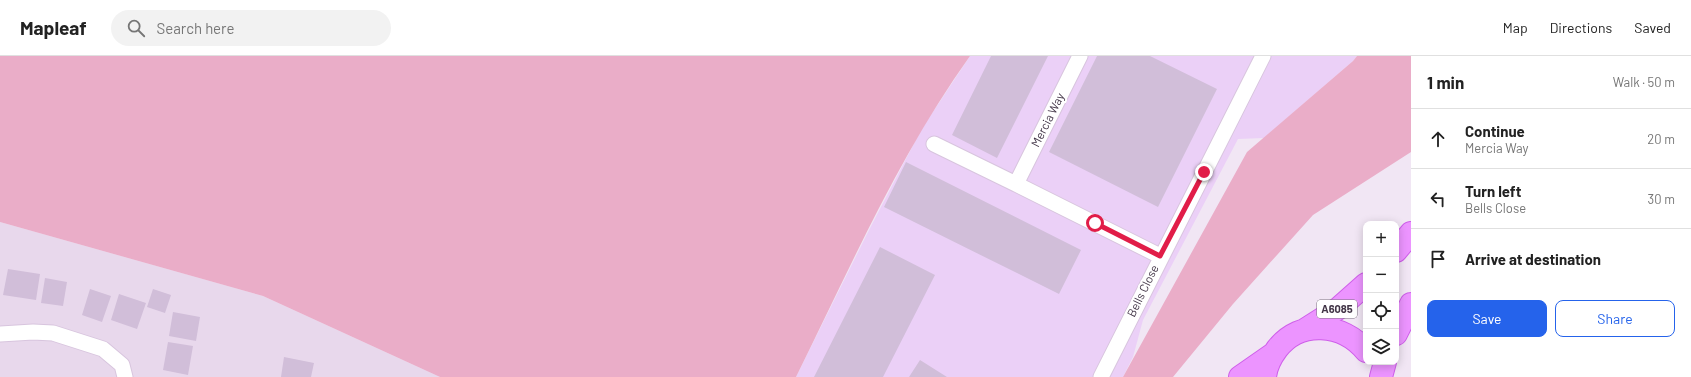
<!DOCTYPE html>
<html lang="en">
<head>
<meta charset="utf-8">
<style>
	body { margin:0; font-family:Barlow,sans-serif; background:#f2f2f2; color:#222 }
	.controls { position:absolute; right:12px; bottom:12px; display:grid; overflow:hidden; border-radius:8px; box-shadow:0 2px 10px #0003 }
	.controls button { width:36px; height:36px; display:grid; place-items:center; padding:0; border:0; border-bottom:1px solid #e0e0e0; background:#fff; color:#222; font:20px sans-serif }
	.stop { position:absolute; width:12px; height:12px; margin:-9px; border:3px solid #e11d48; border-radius:50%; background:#fff }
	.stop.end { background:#e11d48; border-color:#fff; box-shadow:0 1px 4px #0008 }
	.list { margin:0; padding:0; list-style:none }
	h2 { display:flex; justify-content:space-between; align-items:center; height:52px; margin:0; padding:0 16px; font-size:17px }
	h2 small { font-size:13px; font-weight:400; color:#767676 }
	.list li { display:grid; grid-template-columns:26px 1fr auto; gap:12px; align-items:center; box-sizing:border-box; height:60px; padding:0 16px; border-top:1px solid #e0e0e0 }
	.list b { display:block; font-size:15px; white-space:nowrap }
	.list p { margin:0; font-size:13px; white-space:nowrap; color:#767676 }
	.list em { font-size:13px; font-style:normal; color:#767676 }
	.actions { display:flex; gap:8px; padding:12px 16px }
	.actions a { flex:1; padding:9px 0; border:1px solid #2563eb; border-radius:8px; text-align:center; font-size:14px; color:#2563eb }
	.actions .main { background:#2563eb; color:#fff }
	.icon { flex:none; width:22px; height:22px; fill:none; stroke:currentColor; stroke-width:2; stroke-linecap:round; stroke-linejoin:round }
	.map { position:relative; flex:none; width:1411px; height:321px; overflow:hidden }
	header { display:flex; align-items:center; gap:24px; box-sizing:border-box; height:56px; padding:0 20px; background:#fff; border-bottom:1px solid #e0e0e0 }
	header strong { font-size:19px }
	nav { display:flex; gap:22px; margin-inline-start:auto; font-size:14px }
	.search { width:280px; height:36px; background:#f2f2f2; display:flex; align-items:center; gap:10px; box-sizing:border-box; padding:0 14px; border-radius:22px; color:#767676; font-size:15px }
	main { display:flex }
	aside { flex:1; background:#fff }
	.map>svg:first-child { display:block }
	.residential { fill:#e8d8ec }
	.commercial { fill:#ebd0f7 }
	.green { fill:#eaadc8 }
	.building { fill:#d1bed9 }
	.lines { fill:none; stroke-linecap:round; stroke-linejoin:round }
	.minor-casing { stroke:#d8c5de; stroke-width:17 }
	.primary-casing { stroke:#ce5fe9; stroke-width:24 }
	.minor { stroke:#fff; stroke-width:15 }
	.primary { stroke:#ec94ff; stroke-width:22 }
	.route { stroke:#e11d48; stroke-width:5 }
	.labels { text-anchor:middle; stroke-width:4; stroke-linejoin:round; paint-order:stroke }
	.shield { fill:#fff; stroke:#7b727e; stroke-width:1 }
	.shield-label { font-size:11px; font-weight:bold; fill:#423547 }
	.street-label { font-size:12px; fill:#423547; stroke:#fff }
</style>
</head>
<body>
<header>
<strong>Mapleaf</strong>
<div class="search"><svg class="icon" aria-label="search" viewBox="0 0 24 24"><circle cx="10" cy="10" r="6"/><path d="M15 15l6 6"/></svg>Search here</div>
<nav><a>Map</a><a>Directions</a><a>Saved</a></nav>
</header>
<main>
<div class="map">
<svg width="1411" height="321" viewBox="0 0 1411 321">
	<rect width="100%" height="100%" fill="#f1e6f4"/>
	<path class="residential" d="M 0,166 L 263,240 L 440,321 L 0,321 Z"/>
	<path class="commercial" d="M 970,0 L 1357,0 L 1353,5 L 1264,82 L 1238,83 L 1143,264 L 1133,301 L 1123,321 L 796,321 L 869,174 L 921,74 Z"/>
	<path class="green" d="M 0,0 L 970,0 C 899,99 850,212 796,321 L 440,321 L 263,240 L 0,166 Z
		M 1357,0 L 1411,0 L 1411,96 L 1313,159 L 1233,248 L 1173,321 L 1123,321 L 1247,96 L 1353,5 Z"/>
	<path class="building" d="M 991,0 L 1048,0 L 997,102 L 952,79 Z
		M 1097,0 L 1150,0 L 1217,33 L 1158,151 L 1049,96 Z
		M 906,106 L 1081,194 L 1059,238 L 884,151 Z
		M 880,191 L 935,219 L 883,321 L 814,321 Z
		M 8,213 L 40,218 L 36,244 L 3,239 Z
		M 45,222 L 67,226 L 63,250 L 41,247 Z
		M 90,233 L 111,240 L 102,266 L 82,259 Z
		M 153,233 L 171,239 L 165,257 L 147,251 Z
		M 119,238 L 146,247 L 137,273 L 111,264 Z
		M 173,256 L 200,261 L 196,285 L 169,280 Z
		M 168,286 L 193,290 L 188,319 L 163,314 Z
		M 284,301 L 314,307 L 311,321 L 281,321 Z
		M 920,304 L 947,321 L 909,321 Z"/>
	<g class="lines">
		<defs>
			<path id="minor" d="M 1080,0 L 1016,128 L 1160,200
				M 934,88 L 1016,128
				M 0,278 L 33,276 L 53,277 L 103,293 L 122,309 L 125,321
				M 1101,321 L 1263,0"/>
			<path id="primary" d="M 1396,195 L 1411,177
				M 1306,273 L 1339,252 L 1366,228
				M 1396,278 L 1411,248
				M 1240,321 L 1273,298
				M 1265,321 C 1266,311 1271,301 1277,293 C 1300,263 1343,267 1366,295
				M 1381,321 L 1385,306"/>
		</defs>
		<use href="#minor" class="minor-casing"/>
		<use href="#primary" class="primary-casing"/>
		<use href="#minor" class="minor"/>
		<use href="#primary" class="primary"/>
	</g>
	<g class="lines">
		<path class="route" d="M 1095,167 L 1160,200 L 1204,116"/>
	</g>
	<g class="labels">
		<rect class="shield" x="1317" y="244" width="40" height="18" rx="3"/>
		<g class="shield-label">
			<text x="1337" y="257">A6085</text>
		</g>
		<g class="street-label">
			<text transform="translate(1048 64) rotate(-63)" y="4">Mercia Way</text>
			<text transform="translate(1143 235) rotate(-64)" y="4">Bells Close</text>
		</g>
	</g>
</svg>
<div class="controls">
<button>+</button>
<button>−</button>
<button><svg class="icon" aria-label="locate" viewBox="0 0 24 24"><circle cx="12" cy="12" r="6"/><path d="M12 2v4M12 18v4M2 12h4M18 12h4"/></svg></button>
<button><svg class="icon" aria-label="layers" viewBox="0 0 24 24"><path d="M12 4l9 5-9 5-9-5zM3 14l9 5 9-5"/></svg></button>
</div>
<div class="stop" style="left:1095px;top:167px"></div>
<div class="stop end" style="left:1204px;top:116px"></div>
</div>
<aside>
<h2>1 min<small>Walk · 50 m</small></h2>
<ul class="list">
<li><svg class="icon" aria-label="ahead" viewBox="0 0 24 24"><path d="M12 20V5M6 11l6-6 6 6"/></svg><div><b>Continue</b><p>Mercia Way</p></div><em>20 m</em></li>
<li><svg class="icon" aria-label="left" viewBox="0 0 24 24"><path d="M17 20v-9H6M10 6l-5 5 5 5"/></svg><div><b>Turn left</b><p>Bells Close</p></div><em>30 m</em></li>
<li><svg class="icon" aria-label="arrive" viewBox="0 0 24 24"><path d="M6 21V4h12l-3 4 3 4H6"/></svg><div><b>Arrive at destination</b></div></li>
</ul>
<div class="actions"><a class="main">Save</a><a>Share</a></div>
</aside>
</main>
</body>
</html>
